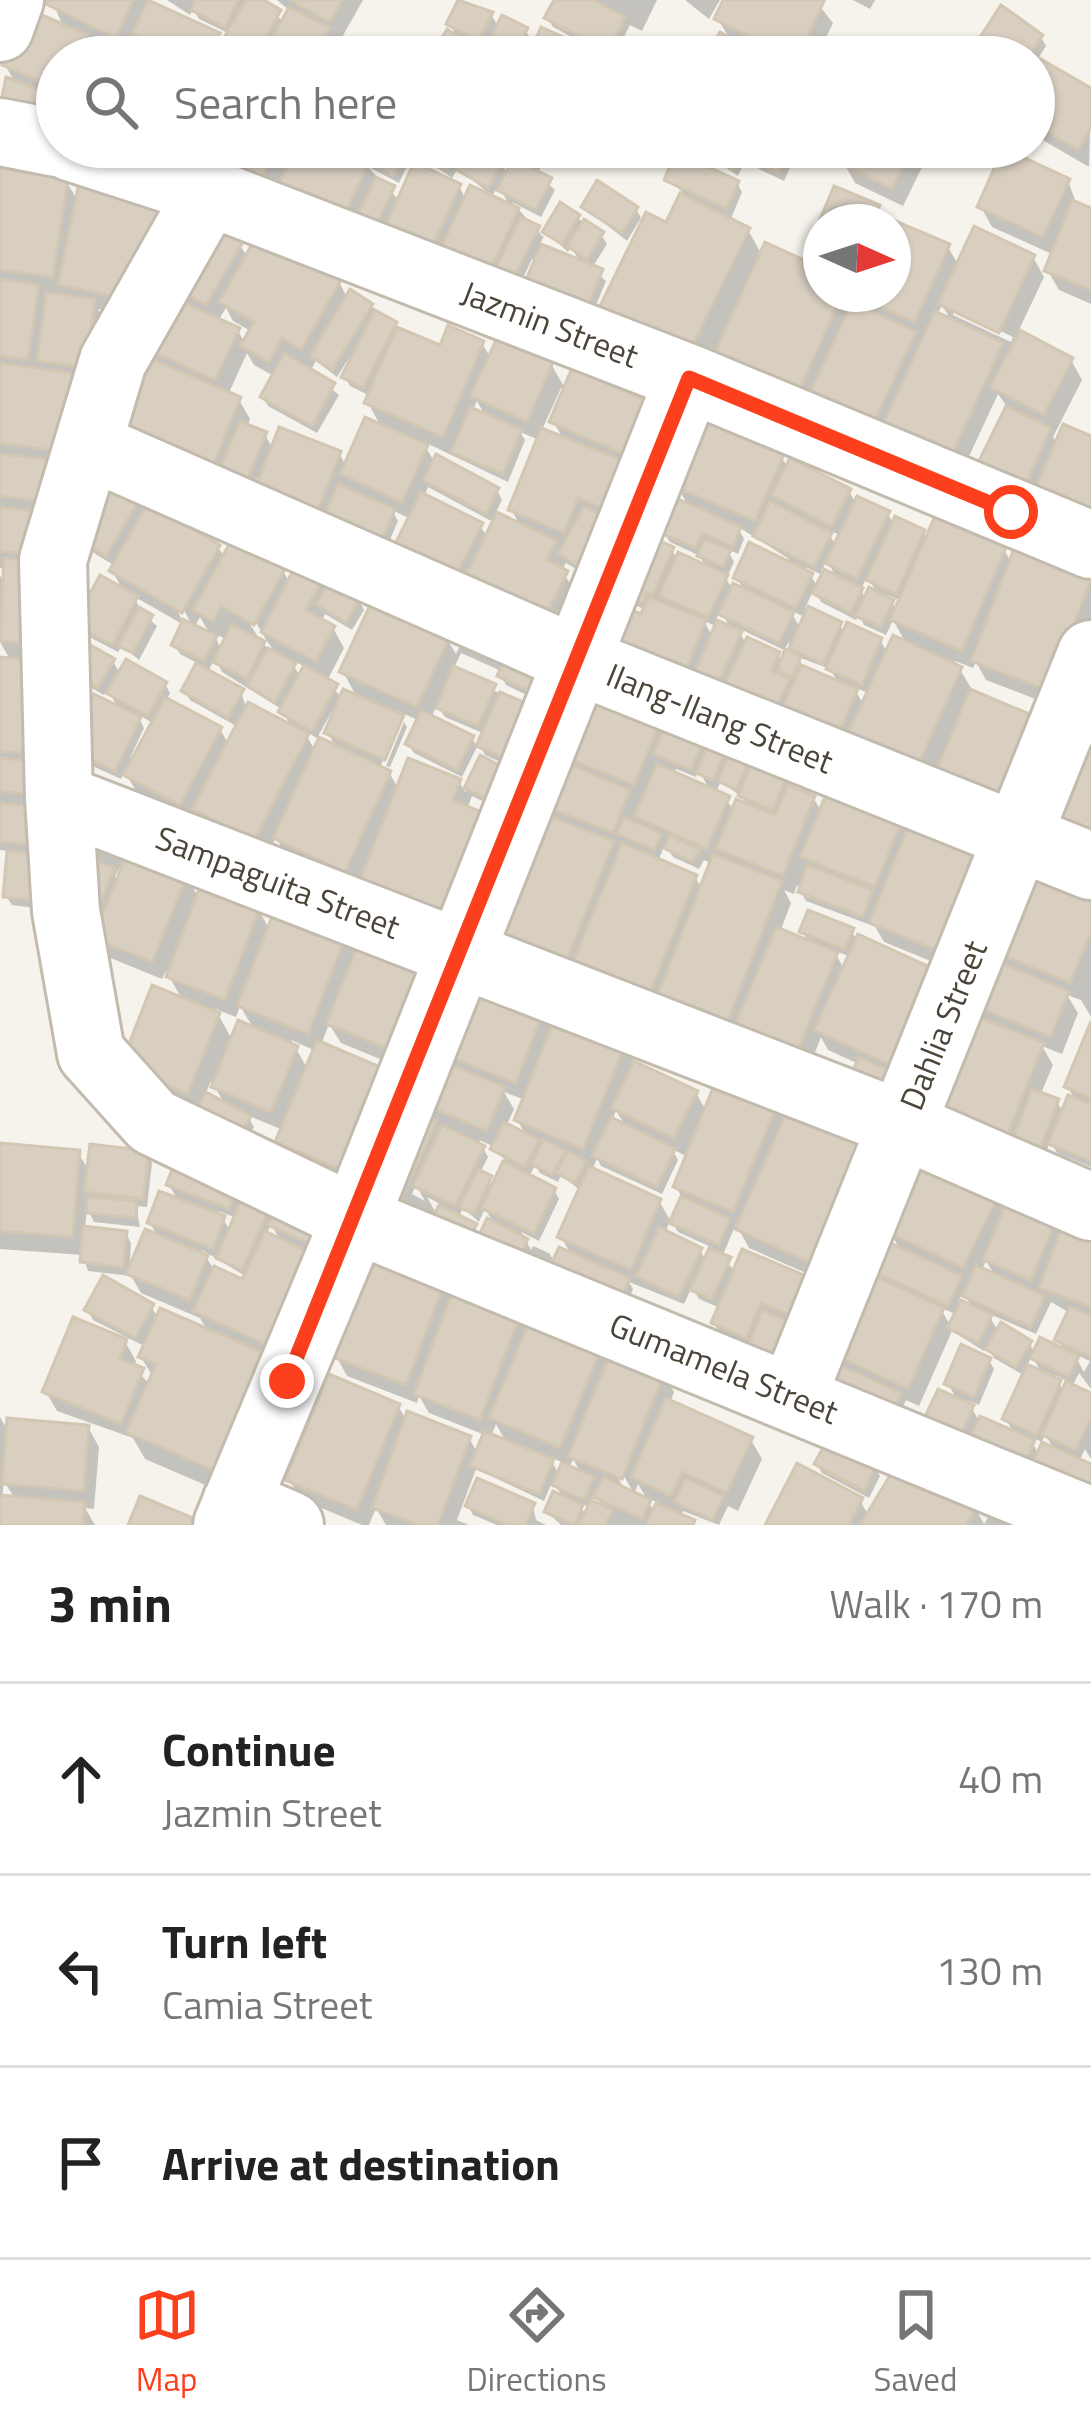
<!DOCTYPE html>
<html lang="en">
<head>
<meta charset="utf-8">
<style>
	body { margin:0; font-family:"Titillium Web",sans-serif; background:#f2f2f2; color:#222 }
	.compass { position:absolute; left:803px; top:204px; width:108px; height:108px; border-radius:50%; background:#fff; box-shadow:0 3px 9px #0004; rotate:93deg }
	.stop { position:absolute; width:36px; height:36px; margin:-27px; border:9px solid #fc3f1d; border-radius:50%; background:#fff }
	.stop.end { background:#fc3f1d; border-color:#fff; box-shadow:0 3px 12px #0008 }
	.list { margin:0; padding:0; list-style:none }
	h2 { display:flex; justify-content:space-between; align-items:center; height:156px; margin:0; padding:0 48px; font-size:51px }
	h2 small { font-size:39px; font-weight:400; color:#767676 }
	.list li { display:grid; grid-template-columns:78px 1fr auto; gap:36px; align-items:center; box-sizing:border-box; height:192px; padding:0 48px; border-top:3px solid #e0e0e0 }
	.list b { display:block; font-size:45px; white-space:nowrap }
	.list p { margin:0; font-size:39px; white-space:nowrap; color:#767676 }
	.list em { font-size:39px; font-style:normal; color:#767676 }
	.icon { flex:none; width:66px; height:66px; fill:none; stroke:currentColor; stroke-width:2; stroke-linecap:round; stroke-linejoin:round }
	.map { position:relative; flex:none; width:1091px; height:1525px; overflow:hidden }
	.search { position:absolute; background:#fff; box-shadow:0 3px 9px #0004; left:36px; right:36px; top:36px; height:132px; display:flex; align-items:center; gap:30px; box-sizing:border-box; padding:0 42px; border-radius:66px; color:#767676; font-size:45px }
	.sheet { height:732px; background:#fff }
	nav { display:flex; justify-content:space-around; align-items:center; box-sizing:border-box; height:168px; border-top:3px solid #e0e0e0; background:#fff; font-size:33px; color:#767676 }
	nav a { display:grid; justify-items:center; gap:6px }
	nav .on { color:#fc3f1d }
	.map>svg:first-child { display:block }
	.shadow { fill:#0003; fill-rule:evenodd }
	.building { fill:#d8cfc1; stroke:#d3c7b4; stroke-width:3 }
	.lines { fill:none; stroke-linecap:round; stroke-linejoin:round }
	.minor-casing { stroke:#c2bbae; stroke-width:72 }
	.minor { stroke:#fff; stroke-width:66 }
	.route { stroke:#fc3f1d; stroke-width:15 }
	.labels { text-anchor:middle; stroke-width:9; stroke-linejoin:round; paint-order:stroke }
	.street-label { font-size:33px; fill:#4b4439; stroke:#fff }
</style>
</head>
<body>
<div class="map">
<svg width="1091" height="1525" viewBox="0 0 1091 1525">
	<rect width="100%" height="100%" fill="#f6f3ec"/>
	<path class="shadow" d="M 52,0 L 151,0 L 218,35 L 223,44 L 217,57 L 172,57 L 141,42 L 136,34 L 130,48 L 152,57 L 127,57 L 114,49 L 119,57 L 57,57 L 57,136 L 0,101 L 8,81 L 16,84 L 5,65 L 63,27 ZM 85,35 L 98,42 L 95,52 Z
		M 167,0 L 258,0 L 284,22 L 290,11 L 277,0 L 363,0 L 341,39 L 335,36 L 323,57 L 238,57 L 225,43 L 230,34 L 199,19 L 193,9 L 190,15 Z
		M 462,0 L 491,14 L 499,28 L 525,30 L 531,39 L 522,57 L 485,57 L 488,51 L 472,42 L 481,57 L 435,57 L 458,39 L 450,24 Z
		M 557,0 L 657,0 L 642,31 L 630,25 L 614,57 L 598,51 L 601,57 L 530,57 L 590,52 L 592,48 L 553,27 L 548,18 Z
		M 685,0 L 720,0 L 709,19 Z
		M 727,0 L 815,0 L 833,23 L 817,57 L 767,57 L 748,48 L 754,57 L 708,57 L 731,41 L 718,19 Z
		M 853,0 L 875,0 L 870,9 Z
		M 1041,37 L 1046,46 L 1037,60 L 1091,91 L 1089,167 L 1034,135 L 1034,57 L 978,57 L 974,51 Z
		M 216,147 L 402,147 L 410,160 L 399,183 L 367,166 L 400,201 L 459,186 L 466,200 L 487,192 L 458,168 L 452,178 L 408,147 L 464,147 L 468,153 L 471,147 L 552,147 L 537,174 L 555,190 L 541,217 L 512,202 L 543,237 L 561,206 L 601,235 L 607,244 L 592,268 L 606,281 L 590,320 L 532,259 L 513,299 L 293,206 L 279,182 L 267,207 ZM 496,153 L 515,163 L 508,175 ZM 498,186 L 511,207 L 491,198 ZM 546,232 L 568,252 L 571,247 L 581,264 L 539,246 Z
		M 696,147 L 752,147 L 738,176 Z
		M 759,147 L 799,147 L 784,181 L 759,169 L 753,160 Z
		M 852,147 L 932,147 L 903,206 L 855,183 L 844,163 Z
		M 0,171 L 66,181 L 78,201 L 240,245 L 248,258 L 339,282 L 348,299 L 371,306 L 399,331 L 441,349 L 482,343 L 491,359 L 551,364 L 566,390 L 654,408 L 590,577 L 566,563 L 561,571 L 577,592 L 552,644 L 475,606 L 411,519 L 392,510 L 398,521 L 381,561 L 261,481 L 256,479 L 247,500 L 117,455 L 151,320 L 98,309 L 104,321 L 52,910 L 12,905 L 6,896 L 10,851 L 0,850 L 0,660 L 11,661 L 0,642 L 0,575 L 4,583 L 6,569 L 0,568 ZM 226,308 L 233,321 L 254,333 L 245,343 L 238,331 L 218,321 ZM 247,353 L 254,365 L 274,376 L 263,397 L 268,406 L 317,433 L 339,395 L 310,372 L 316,361 L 337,377 L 349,358 L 353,361 L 345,377 L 350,386 L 370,396 L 368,403 L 382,428 L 346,466 L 339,453 L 273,449 L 265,435 L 247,427 L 250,419 L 239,400 L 228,395 ZM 561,388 L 566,390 L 553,421 L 564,440 L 541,432 ZM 477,401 L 486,417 L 472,411 ZM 520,432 L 539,440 L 511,509 L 521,527 L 495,514 L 502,500 L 497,490 L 435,463 L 422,441 L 508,482 L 525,440 ZM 428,487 L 495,523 L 488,538 L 480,526 L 424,497 Z
		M 668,179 L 737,183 L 742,192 L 730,221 L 748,230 L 762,255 L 821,271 L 821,294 L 893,294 L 893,223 L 948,247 L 959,266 L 1033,257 L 1044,277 L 1018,332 L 1071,360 L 1082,380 L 1053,437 L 1058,445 L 1091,440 L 1091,536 L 992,484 L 1008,408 L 998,394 L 958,480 L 616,339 L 683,193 ZM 942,305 L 952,322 L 937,316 ZM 953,308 L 1013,337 L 1011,342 L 953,315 Z
		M 1068,181 L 1077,205 L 1091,211 L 1091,304 L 1059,290 L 1048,271 L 1054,255 L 992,227 L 981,207 Z
		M 584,207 L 636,209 L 641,218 L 627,241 Z
		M 878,207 L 881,222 L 822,222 Z
		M 781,456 L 788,468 L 849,491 L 856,504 L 888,514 L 894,525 L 923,532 L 928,540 L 1004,550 L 1012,563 L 1016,553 L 1091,582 L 1091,631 L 1061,709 L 986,680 L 976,662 L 973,668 L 955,661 L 971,688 L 1014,826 L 697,688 L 643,618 L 646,610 L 633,604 L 672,550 L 678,560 L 707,569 L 700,556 L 670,542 L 664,533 L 689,507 L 677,486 ZM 737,526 L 789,559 L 736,577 L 745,592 L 733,590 L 722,572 L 728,575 L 734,562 L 727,549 L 738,554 L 744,539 ZM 826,528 L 841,536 L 836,546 ZM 827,560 L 837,579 L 821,571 ZM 806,567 L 824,576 L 818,588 ZM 867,576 L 879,596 L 866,599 L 861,590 ZM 814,589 L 821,602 L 856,620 L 859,615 L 864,625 L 886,635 L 893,620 L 907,645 L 888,654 L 880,640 L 845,634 L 839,624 L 805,608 ZM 888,595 L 901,601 L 897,611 ZM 789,609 L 806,618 L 801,629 ZM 720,610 L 731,629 L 715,622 ZM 703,620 L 717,627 L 713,637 ZM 736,627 L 784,650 L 789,642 L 798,658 L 783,663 L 778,654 L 747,645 ZM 798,657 L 830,669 L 839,684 L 805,670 ZM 853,686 L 870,694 L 864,706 Z
		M 138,499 L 146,512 L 218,547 L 225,558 L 283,571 L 290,583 L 322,579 L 328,590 L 359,601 L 364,610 L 352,630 L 325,614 L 321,622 L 333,628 L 344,648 L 327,681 L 342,698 L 358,699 L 343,672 L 447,639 L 456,654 L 467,630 L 499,644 L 541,702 L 506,685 L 497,669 L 461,653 L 453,670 L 533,710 L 516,769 L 485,755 L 480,745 L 485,734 L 445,717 L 437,705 L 431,718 L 472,738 L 477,747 L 462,777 L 414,753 L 408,744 L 420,721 L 398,711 L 403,720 L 377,773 L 382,775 L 386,767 L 399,790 L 459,781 L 465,792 L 481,759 L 499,809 L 472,796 L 467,809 L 356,889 L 287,857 L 276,837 L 265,858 L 207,828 L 197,811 L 191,823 L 138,794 L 124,771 L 121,779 L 77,759 L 119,709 L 107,689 L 104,695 L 72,677 L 113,661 L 120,674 L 165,684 L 170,693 L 166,701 L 220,729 L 229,745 L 238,727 L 190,700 L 185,691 L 199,664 L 180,654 L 174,645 L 184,625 L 135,597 L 140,611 L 157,626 L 139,660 L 122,646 L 118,652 L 82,633 L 124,592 L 112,571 L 115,566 L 78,543 ZM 177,598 L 191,623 L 184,623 L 172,601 ZM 249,611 L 267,641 L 279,658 L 261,642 L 244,614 ZM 200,617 L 211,636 L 194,628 ZM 212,632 L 227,640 L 222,650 ZM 215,659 L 222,672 L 283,710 L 291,728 L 245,704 L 241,692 L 207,673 ZM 290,659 L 307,668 L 301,678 ZM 332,711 L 328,733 L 337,749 L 316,752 L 303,730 L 317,738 ZM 136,713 L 154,724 L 135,760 L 130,758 L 144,728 Z
		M 589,684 L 904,812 L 955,971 L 884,942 L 870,918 L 868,924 L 806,901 L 797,885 L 794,894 L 784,890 L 791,903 L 780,932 L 810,944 L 802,931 L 851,931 L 858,941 L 931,972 L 892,1101 L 859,1064 L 828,1050 L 821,1037 L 807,1073 L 502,955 L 543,804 ZM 676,769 L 696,777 L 699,771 L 710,790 L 674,774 ZM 794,777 L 803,794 L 789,788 ZM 721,781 L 743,798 L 749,808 L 735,809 L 716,793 ZM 809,790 L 827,798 L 822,813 ZM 665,844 L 673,857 L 699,869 L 704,860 L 712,864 L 702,889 L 695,877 L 658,861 ZM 833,950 L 851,957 L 845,970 Z
		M 404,722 L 407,727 L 390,767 L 386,766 Z
		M 78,816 L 186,876 L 199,898 L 258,909 L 270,930 L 280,903 L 359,950 L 409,1071 L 341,1043 L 329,1024 L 321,1045 L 356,1188 L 289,1161 L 278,1141 L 283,1130 L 247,1115 L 254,1127 L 236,1161 L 134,1086 L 183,1001 L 166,971 L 162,979 L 108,957 L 97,937 L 106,914 L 88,907 ZM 123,861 L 127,863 L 119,883 L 115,876 ZM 240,1006 L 255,1031 L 233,1041 L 215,1009 L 236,1017 ZM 291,1040 L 316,1051 L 308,1070 L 298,1052 ZM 211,1081 L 226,1106 L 205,1095 Z
		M 1091,890 L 1091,1017 L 1081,1000 L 1067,995 L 1078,1013 L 1062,1054 L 1042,1046 L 1053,1065 L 1040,1096 L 1057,1102 L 1064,1114 L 1076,1101 L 1067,1086 L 1091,1029 L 1091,1167 L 1057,1153 L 1050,1141 L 1045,1157 L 944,1128 L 984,1023 L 973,1003 L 1006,969 L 996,951 Z
		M 473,972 L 625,1042 L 635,1064 L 696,1093 L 707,1112 L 775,1105 L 785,1122 L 829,1284 L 806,1274 L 822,1301 L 786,1370 L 725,1342 L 714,1323 L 720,1308 L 699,1299 L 692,1287 L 684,1304 L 629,1282 L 633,1289 L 620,1319 L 382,1206 ZM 504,1092 L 525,1100 L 517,1120 L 527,1137 L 506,1127 L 514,1109 ZM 616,1111 L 627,1128 L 612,1121 ZM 479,1140 L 495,1147 L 506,1162 L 495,1187 L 480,1173 L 488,1157 ZM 672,1149 L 688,1157 L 676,1187 L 683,1199 L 673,1223 L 678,1232 L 713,1248 L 706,1261 L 700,1250 L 665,1234 L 670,1220 L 659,1201 L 592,1171 L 597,1158 L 601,1166 L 662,1194 L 678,1160 ZM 535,1165 L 540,1173 L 558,1182 L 561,1175 L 581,1191 L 561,1237 L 572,1256 L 555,1263 L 549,1253 L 533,1246 L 531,1250 L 521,1232 L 539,1241 L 559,1199 L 554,1190 L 529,1177 ZM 416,1185 L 425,1201 L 412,1194 ZM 427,1197 L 442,1205 L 437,1215 ZM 463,1208 L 479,1222 L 485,1208 L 495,1226 L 481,1237 L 474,1226 L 458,1218 ZM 736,1224 L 749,1248 L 806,1273 L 803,1279 L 736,1272 L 722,1257 Z
		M 0,1146 L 78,1153 L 90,1172 L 92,1147 L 147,1154 L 152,1163 L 147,1207 L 136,1206 L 140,1227 L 94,1222 L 87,1208 L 85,1229 L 126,1234 L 131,1243 L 129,1275 L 146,1232 L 158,1237 L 150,1223 L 161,1195 L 179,1202 L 169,1185 L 179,1161 L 238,1183 L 246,1197 L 249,1191 L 272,1202 L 277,1212 L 281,1204 L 322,1223 L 327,1232 L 318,1253 L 280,1240 L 271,1224 L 267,1233 L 267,1236 L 308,1255 L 319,1275 L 278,1363 L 263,1356 L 279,1384 L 231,1496 L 145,1459 L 133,1438 L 57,1411 L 46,1392 L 75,1321 L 123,1338 L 136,1361 L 134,1367 L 150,1385 L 153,1377 L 141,1357 L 146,1347 L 93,1320 L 88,1310 L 104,1280 L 151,1306 L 158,1318 L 161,1312 L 209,1333 L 200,1318 L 141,1293 L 131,1276 L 88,1271 L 83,1255 L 0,1249 ZM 218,1211 L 237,1218 L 231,1232 ZM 202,1250 L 247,1277 L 244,1283 L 214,1270 Z
		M 926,1155 L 1091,1225 L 1091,1389 L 1079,1373 L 1072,1387 L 1091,1396 L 1091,1459 L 1085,1449 L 1079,1462 L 1091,1468 L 1091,1516 L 932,1430 L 958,1401 L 948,1384 L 989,1360 L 994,1369 L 979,1405 L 967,1400 L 978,1419 L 1015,1435 L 1006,1419 L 1025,1376 L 994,1358 L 987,1345 L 984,1351 L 952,1331 L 919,1406 L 906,1400 L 892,1432 L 835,1353 L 879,1282 L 872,1269 L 901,1251 L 889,1230 ZM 986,1261 L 996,1277 L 981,1271 ZM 963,1292 L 973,1309 L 958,1302 ZM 1051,1302 L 1070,1313 L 1058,1340 L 1065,1353 L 1035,1353 L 1029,1343 L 999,1332 L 987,1313 L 1036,1334 ZM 940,1307 L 957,1315 L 951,1327 ZM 1074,1354 L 1090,1361 L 1084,1372 ZM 1032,1356 L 1037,1365 L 1043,1375 L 1026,1367 ZM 1055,1375 L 1069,1382 L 1064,1392 ZM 1045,1434 L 1055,1451 L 1039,1455 L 1029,1436 L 1042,1442 Z
		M 444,1281 L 454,1298 L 600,1350 L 609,1365 L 663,1373 L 674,1392 L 670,1403 L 751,1440 L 762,1459 L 738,1511 L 728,1506 L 719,1525 L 683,1511 L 681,1517 L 694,1525 L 561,1525 L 547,1512 L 564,1500 L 553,1480 L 544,1501 L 476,1469 L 457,1520 L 469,1525 L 386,1525 L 376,1508 L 369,1525 L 362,1525 L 300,1499 L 289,1479 L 398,1406 L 407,1421 L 469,1438 L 478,1454 L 485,1435 L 429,1413 L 419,1396 L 417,1403 L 347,1376 L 336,1356 ZM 496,1424 L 507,1444 L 491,1437 ZM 549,1457 L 565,1463 L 560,1476 L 556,1469 ZM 573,1459 L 582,1475 L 569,1469 ZM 617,1464 L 633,1492 L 626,1492 L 612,1467 ZM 638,1484 L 648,1501 L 634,1495 ZM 595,1494 L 604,1509 L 591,1503 ZM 646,1497 L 659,1503 L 655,1513 ZM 578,1502 L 591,1508 L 587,1517 Z
		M 0,1417 L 9,1433 L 88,1427 L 99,1447 L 94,1509 L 85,1508 L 95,1525 L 0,1525 ZM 4,1481 L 15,1499 L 2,1498 Z
		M 817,1464 L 875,1466 L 880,1476 L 869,1498 L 822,1473 Z
		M 798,1467 L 860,1501 L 869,1516 L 975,1508 L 984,1524 L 992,1511 L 1015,1525 L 768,1525 Z
		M 468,1505 L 533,1506 L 536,1520 L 546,1525 L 497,1525 L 473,1515 Z"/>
	<path class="building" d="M 48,0 L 133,0 L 116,38 L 46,4 Z
		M 148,0 L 220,33 L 209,57 L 183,57 L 132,33 Z
		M 195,0 L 238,0 L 225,27 L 191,10 Z
		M 246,0 L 264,0 L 281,10 L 254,57 L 221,43 Z
		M 290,0 L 342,0 L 330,22 Z
		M 458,0 L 493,12 L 478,41 L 446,24 Z
		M 554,0 L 593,0 L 625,17 L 608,51 L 544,18 Z
		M 723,0 L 822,0 L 824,1 L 798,57 L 792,57 L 714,19 Z
		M 1001,5 L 1043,35 L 1028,57 L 980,57 L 971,51 Z
		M 289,7 L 330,28 L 314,57 L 262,57 Z
		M 26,8 L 88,35 L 78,57 L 57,57 L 57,89 L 2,65 Z
		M 502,15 L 528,28 L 513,57 L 481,57 Z
		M 541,27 L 604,55 L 603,57 L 527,57 Z
		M 447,29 L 479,49 L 475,57 L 431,56 Z
		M 720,32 L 754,52 L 751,57 L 705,57 Z
		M 1039,58 L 1091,88 L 1091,127 L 1078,150 L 1034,124 L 1034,67 Z
		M 6,77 L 57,96 L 57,124 L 0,108 Z
		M 213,147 L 276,147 L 256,190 L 204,165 Z
		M 297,147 L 334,147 L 369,163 L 343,218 L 278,186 Z
		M 387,147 L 407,149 L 393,176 L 377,167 Z
		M 414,147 L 460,147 L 447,171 Z
		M 467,147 L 503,161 L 488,188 L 455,169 Z
		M 707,147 L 744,147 L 733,169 L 703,154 Z
		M 756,147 L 791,147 L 779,173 L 750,160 Z
		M 848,147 L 912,147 L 892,189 L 840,163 Z
		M 1003,148 L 1070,179 L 1043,237 L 977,207 Z
		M 676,152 L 739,181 L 727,209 L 664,180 Z
		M 513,159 L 552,178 L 536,210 L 497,190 Z
		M 414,162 L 461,184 L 428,257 L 381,236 Z
		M 0,168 L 68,178 L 53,277 L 0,270 Z
		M 376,177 L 395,186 L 371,234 L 352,225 Z
		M 597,180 L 638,207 L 622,233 L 581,207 Z
		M 79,183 L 182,206 L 140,302 L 58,285 Z
		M 470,185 L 519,208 L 488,275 L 439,252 Z
		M 834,186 L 880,205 L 873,222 L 821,222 L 821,245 L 811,241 Z
		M 680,193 L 750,228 L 687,357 L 597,312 L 646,212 L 666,222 Z
		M 1072,200 L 1091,208 L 1091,290 L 1044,271 Z
		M 560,202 L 580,215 L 562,244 L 542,232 Z
		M 521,217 L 540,226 L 507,291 L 489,282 Z
		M 202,218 L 243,242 L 206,305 L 165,282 Z
		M 888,218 L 950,244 L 915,322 L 853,295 L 893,294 L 893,222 L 886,222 Z
		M 584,219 L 604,232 L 587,260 L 567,246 Z
		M 974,226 L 1035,255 L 999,333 L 938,304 Z
		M 259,232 L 341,280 L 301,350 L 282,338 L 269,362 L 240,346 L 254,322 L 219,302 Z
		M 765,242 L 821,268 L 821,294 L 842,294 L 797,396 L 713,357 Z
		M 541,244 L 603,269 L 585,313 L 523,287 Z
		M 0,279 L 39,285 L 28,360 L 0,356 Z
		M 350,289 L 373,304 L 332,370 L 310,356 Z
		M 46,292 L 95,299 L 86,368 L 37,361 Z
		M 160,292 L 240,328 L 215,380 L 136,344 Z
		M 852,302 L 916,332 L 872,427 L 808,397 Z
		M 375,310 L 397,322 L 363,388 L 341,377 Z
		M 935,311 L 1003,343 L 948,463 L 880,431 Z
		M 448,325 L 484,341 L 443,437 L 364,403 L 397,327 L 440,345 Z
		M 1020,330 L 1073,358 L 1044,415 L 990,387 Z
		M 498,336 L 553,362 L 527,422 L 470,396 Z
		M 137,353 L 241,397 L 207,480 L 102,436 Z
		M 284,353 L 335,383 L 312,426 L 260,397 Z
		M 0,363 L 92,376 L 81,454 L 0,443 Z
		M 572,368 L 656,405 L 633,458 L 549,422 Z
		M 1006,406 L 1051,428 L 1024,488 L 977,465 Z
		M 470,407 L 522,429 L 503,474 L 451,452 Z
		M 365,417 L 428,445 L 402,502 L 340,474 Z
		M 702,419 L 784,454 L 755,521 L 673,486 Z
		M 240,421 L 267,432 L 242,492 L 215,480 Z
		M 1063,424 L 1091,436 L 1091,515 L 1032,497 Z
		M 279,427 L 341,451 L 313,523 L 251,499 Z
		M 541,428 L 632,464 L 612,512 L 578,498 L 564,533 L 508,510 Z
		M 0,454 L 47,459 L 42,501 L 0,496 Z
		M 436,454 L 499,488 L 486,514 L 423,480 Z
		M 790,458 L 851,489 L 832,527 L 771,495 Z
		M 104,474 L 141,497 L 106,556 L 69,534 Z
		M 338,484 L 395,509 L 376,554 L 319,528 Z
		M 421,492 L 483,523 L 452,583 L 391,552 Z
		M 857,496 L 890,511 L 857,579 L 825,563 Z
		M 676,498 L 741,527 L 733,547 L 702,533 L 695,548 L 661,533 Z
		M 770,501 L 832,533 L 814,567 L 753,536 Z
		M 148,503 L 220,545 L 182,613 L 109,571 Z
		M 584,506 L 612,521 L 585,570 L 558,554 Z
		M 0,507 L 40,512 L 35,555 L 0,551 Z
		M 497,512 L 557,541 L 547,560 L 568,571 L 541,626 L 460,587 Z
		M 895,516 L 925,530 L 896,594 L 866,580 Z
		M 935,516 L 1006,547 L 962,651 L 890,620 Z
		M 649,537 L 674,547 L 653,595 L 647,592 L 643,603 L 624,596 Z
		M 232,539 L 285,569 L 254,625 L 221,606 L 213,621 L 193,610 Z
		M 704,539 L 731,550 L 723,567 L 697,556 Z
		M 749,542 L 813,573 L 796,608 L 733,578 Z
		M 1014,549 L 1091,579 L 1050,691 L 971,661 Z
		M 678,552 L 728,575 L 708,617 L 659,596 Z
		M 4,558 L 47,563 L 39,645 L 0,641 Z
		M 297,563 L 324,577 L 306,610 L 335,626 L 316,662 L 261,632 Z
		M 824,569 L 863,588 L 851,613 L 812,593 Z
		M 100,575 L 138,596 L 113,645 L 73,624 Z
		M 332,579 L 361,598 L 346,623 L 316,604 Z
		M 733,583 L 794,612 L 779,643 L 718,614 Z
		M 869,587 L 894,600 L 881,627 L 855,616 Z
		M 648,597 L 706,620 L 683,678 L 605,648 L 621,606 L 641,614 Z
		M 372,601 L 450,636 L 417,707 L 339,672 Z
		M 808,606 L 842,622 L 823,664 L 789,648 Z
		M 139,607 L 153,615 L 133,653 L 118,646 Z
		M 183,619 L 217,636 L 204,661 L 171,645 Z
		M 717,620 L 742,631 L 715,690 L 691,680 Z
		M 847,622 L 882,638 L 862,685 L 826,669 Z
		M 231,625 L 265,641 L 247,679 L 213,662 Z
		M 893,635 L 962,667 L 915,772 L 845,740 Z
		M 747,637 L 780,652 L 772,671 L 790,679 L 774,713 L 722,690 Z
		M 80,639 L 115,659 L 98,688 L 63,668 Z
		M 510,647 L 549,666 L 536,694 L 497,676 Z
		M 268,648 L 296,663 L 275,702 L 247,686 Z
		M 785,649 L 801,656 L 793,677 L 777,671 Z
		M 0,657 L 32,660 L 22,753 L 0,751 Z
		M 126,659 L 167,682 L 148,716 L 106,693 Z
		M 196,663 L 244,689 L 228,718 L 181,691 Z
		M 304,665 L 338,684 L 312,731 L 278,712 Z
		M 801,665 L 858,689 L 834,744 L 778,719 Z
		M 453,666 L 496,684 L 478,726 L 436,708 Z
		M 587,680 L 664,712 L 634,785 L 558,754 Z
		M 343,689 L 404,715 L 385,760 L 324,733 Z
		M 970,689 L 1041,719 L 1004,808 L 933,779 Z
		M 500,692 L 535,707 L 511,761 L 476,746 Z
		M 94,694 L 141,717 L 115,771 L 69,750 Z
		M 165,697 L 222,727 L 180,805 L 123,775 Z
		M 248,702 L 309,734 L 254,841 L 192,809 Z
		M 421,710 L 474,736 L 457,770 L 405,744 Z
		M 671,712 L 708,727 L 691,770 L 653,754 Z
		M 1091,726 L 1091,848 L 1044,831 Z
		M 714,730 L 731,738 L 713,780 L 696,773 Z
		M 319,737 L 391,771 L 345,872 L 273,838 Z
		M 735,742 L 754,750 L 736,790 L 718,781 Z
		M 757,749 L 792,763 L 773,810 L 738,796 Z
		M 480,755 L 509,770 L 494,802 L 464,788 Z
		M 0,758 L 45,762 L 42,795 L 0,791 Z
		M 408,758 L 461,779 L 453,800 L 486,814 L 447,914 L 360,880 Z
		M 558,759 L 630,790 L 613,833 L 539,804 Z
		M 657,764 L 730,796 L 707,849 L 634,816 Z
		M 832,780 L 906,810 L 875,887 L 800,857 Z
		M 788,785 L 815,796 L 783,876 L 716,849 L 736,799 L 775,815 Z
		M 0,803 L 47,807 L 44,846 L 0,842 Z
		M 537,811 L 614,841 L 564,967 L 487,936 Z
		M 624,817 L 662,834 L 654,850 L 617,834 Z
		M 912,817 L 987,848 L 944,953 L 869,923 Z
		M 670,836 L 700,850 L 693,862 L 664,848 Z
		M 622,843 L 697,875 L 650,993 L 573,962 Z
		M 129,848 L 188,873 L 152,962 L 93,938 Z
		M 7,851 L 53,856 L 48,902 L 3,897 Z
		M 713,854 L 782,881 L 726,1026 L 656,999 Z
		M 93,860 L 114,868 L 100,906 L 79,898 Z
		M 1029,861 L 1091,887 L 1091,932 L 1070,983 L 992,951 Z
		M 807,865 L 873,890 L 863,917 L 798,892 Z
		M 201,884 L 260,907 L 225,1000 L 166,977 Z
		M 279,899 L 349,927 L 308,1034 L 237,1006 Z
		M 808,910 L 854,928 L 845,949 L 799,932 Z
		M 776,927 L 838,952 L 796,1055 L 733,1030 Z
		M 365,928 L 435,957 L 398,1053 L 326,1024 Z
		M 858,934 L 934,969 L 890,1065 L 814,1030 Z
		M 988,958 L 1069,991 L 1051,1037 L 970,1004 Z
		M 471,968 L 548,998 L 516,1083 L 439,1053 Z
		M 152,985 L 220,1013 L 188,1094 L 120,1067 Z
		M 558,1011 L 627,1040 L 583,1149 L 514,1120 Z
		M 967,1013 L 1044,1043 L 1005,1140 L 929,1109 Z
		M 238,1020 L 298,1046 L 271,1112 L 211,1087 Z
		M 1091,1021 L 1091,1098 L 1064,1087 Z
		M 317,1040 L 387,1070 L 345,1171 L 275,1142 Z
		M 859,1057 L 896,1074 L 887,1093 L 850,1077 Z
		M 434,1058 L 505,1087 L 487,1131 L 415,1101 Z
		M 634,1061 L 698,1091 L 674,1138 L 611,1108 Z
		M 717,1078 L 778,1103 L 733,1212 L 673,1187 Z
		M 1032,1089 L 1059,1099 L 1040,1149 L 1013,1139 Z
		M 206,1092 L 251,1116 L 231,1153 L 187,1130 Z
		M 1068,1095 L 1091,1104 L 1091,1161 L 1048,1144 Z
		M 788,1109 L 871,1147 L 818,1266 L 735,1229 Z
		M 412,1110 L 437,1121 L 397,1208 L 373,1197 Z
		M 611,1117 L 675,1149 L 657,1187 L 592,1156 Z
		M 504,1122 L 539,1140 L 525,1167 L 490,1149 Z
		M 442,1125 L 485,1146 L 455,1206 L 413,1186 Z
		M 544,1139 L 565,1151 L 552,1175 L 531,1164 Z
		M 0,1143 L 80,1150 L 73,1237 L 0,1231 Z
		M 90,1144 L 149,1151 L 143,1199 L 84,1192 Z
		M 568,1151 L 586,1161 L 575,1183 L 556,1173 Z
		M 924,1151 L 1002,1188 L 963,1268 L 886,1231 Z
		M 177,1157 L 240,1181 L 229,1209 L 166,1185 Z
		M 503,1161 L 556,1188 L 534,1234 L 481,1208 Z
		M 589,1166 L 661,1199 L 631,1270 L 557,1237 Z
		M 478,1169 L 492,1176 L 474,1214 L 459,1207 Z
		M 247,1187 L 274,1199 L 242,1270 L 216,1258 Z
		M 159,1191 L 225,1216 L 213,1249 L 147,1223 Z
		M 1010,1194 L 1059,1214 L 1031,1280 L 983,1260 Z
		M 681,1196 L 730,1219 L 719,1245 L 669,1223 Z
		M 87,1197 L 137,1201 L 136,1218 L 86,1213 Z
		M 279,1201 L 324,1220 L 313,1245 L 268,1225 Z
		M 439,1205 L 477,1224 L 465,1246 L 428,1227 Z
		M 1067,1213 L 1091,1222 L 1091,1307 L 1039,1288 Z
		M 487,1218 L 528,1239 L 512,1272 L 471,1252 Z
		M 83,1226 L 127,1231 L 123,1268 L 80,1262 Z
		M 659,1227 L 702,1248 L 679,1297 L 636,1276 Z
		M 145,1229 L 208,1255 L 190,1300 L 126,1274 Z
		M 265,1231 L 310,1253 L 267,1345 L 193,1311 L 214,1266 L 242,1279 Z
		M 882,1239 L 962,1276 L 948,1306 L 868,1269 Z
		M 559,1247 L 630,1278 L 615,1312 L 543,1281 Z
		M 709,1248 L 731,1257 L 712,1299 L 690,1290 Z
		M 742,1249 L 813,1279 L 796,1318 L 761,1303 L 746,1338 L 711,1323 Z
		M 372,1250 L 446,1279 L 406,1385 L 332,1357 Z
		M 976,1265 L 1045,1296 L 1031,1327 L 962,1296 Z
		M 867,1273 L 944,1308 L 908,1389 L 831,1353 Z
		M 103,1275 L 154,1304 L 135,1338 L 84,1310 Z
		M 458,1277 L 524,1304 L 480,1420 L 414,1394 Z
		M 961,1300 L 992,1315 L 979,1343 L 947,1328 Z
		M 1070,1306 L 1091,1316 L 1091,1357 L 1054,1340 Z
		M 160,1308 L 266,1354 L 215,1471 L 126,1432 L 156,1364 L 138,1357 Z
		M 762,1310 L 797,1325 L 781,1363 L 747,1349 Z
		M 73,1317 L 127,1339 L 120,1359 L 144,1368 L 121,1424 L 42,1392 Z
		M 531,1317 L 602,1347 L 560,1448 L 489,1418 Z
		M 1001,1322 L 1032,1341 L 1016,1367 L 985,1349 Z
		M 1040,1337 L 1079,1356 L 1069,1377 L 1030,1358 Z
		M 961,1344 L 991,1358 L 974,1397 L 944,1384 Z
		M 612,1349 L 665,1371 L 622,1479 L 568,1457 Z
		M 828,1360 L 901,1393 L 887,1424 L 814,1392 Z
		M 1027,1364 L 1061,1380 L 1037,1435 L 1002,1419 Z
		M 329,1374 L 400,1404 L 357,1510 L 285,1480 Z
		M 1066,1381 L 1091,1393 L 1091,1417 L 1076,1450 L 1042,1435 Z
		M 938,1389 L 974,1405 L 960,1438 L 923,1421 Z
		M 666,1398 L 753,1437 L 727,1493 L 682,1472 L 671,1496 L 631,1477 Z
		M 407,1411 L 471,1436 L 438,1525 L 419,1525 L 372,1508 Z
		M 980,1416 L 1035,1440 L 1019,1474 L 964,1450 Z
		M 7,1418 L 89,1425 L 84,1491 L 2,1484 Z
		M 484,1431 L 554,1459 L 539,1494 L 470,1466 Z
		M 828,1439 L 877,1464 L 864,1491 L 814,1464 Z
		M 1042,1442 L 1091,1464 L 1091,1504 L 1027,1475 Z
		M 900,1459 L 977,1506 L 966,1525 L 860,1525 Z
		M 562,1462 L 594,1477 L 584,1500 L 552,1485 Z
		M 797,1463 L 863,1498 L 849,1525 L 765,1525 Z
		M 603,1477 L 651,1500 L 642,1519 L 593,1497 Z
		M 477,1478 L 535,1503 L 526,1525 L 508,1525 L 465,1506 Z
		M 685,1478 L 724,1496 L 713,1520 L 674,1502 Z
		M 553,1491 L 583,1505 L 574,1525 L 544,1512 Z
		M 0,1495 L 85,1502 L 83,1525 L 0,1525 Z
		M 140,1496 L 198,1520 L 196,1525 L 128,1525 Z
		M 591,1500 L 613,1510 L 605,1525 L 579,1525 Z
		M 656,1503 L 695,1520 L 693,1525 L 646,1525 Z"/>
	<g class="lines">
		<defs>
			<path id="minor" d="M 0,28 L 10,0
				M 0,132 L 57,143
				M 70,147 L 209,192 L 689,378 L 1091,545
				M 209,192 L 113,361 L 53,560 L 59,798 L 903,1125 L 1091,1207
				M 88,445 L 577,660 L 1091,866
				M 59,798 L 66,911 L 91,1053 L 153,1122 L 355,1219 L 1091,1521
				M 793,1395 L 1091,654
				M 236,1502 L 290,1525
				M 227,1525 L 355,1219 L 689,378"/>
		</defs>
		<use href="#minor" class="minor-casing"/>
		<use href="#minor" class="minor"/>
	</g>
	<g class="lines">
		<path class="route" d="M 287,1381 L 689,378 L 1011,512"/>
	</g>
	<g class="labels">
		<g class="street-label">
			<text transform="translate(550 324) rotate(21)" y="12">Jazmin Street</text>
			<text transform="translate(720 718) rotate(22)" y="12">Ilang-Ilang Street</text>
			<text transform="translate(278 882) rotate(21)" y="12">Sampaguita Street</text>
			<text transform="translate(943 1025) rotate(-68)" y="12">Dahlia Street</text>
			<text transform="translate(724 1368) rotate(22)" y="12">Gumamela Street</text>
		</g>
	</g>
</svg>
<svg class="compass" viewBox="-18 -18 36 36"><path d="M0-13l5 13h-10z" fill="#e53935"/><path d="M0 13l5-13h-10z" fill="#767676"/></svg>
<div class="stop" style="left:1011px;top:512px"></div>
<div class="stop end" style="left:287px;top:1381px"></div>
<div class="search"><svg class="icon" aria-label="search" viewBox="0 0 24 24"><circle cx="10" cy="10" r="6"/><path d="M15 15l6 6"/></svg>Search here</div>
</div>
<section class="sheet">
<h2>3 min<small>Walk · 170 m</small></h2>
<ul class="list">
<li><svg class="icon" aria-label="ahead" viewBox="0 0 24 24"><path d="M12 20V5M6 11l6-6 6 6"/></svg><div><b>Continue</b><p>Jazmin Street</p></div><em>40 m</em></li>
<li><svg class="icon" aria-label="left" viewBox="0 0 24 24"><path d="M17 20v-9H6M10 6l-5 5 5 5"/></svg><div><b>Turn left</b><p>Camia Street</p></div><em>130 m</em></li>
<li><svg class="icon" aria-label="arrive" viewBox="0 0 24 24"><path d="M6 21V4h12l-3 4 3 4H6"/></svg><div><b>Arrive at destination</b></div></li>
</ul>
</section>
<nav>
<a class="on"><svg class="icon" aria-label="map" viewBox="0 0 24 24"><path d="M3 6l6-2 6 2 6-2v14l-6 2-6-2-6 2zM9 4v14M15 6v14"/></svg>Map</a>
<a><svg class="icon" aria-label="directions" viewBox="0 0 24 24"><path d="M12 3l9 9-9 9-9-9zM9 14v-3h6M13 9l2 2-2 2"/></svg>Directions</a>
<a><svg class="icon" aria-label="saved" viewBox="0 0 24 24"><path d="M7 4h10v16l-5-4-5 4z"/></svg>Saved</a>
</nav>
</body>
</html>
